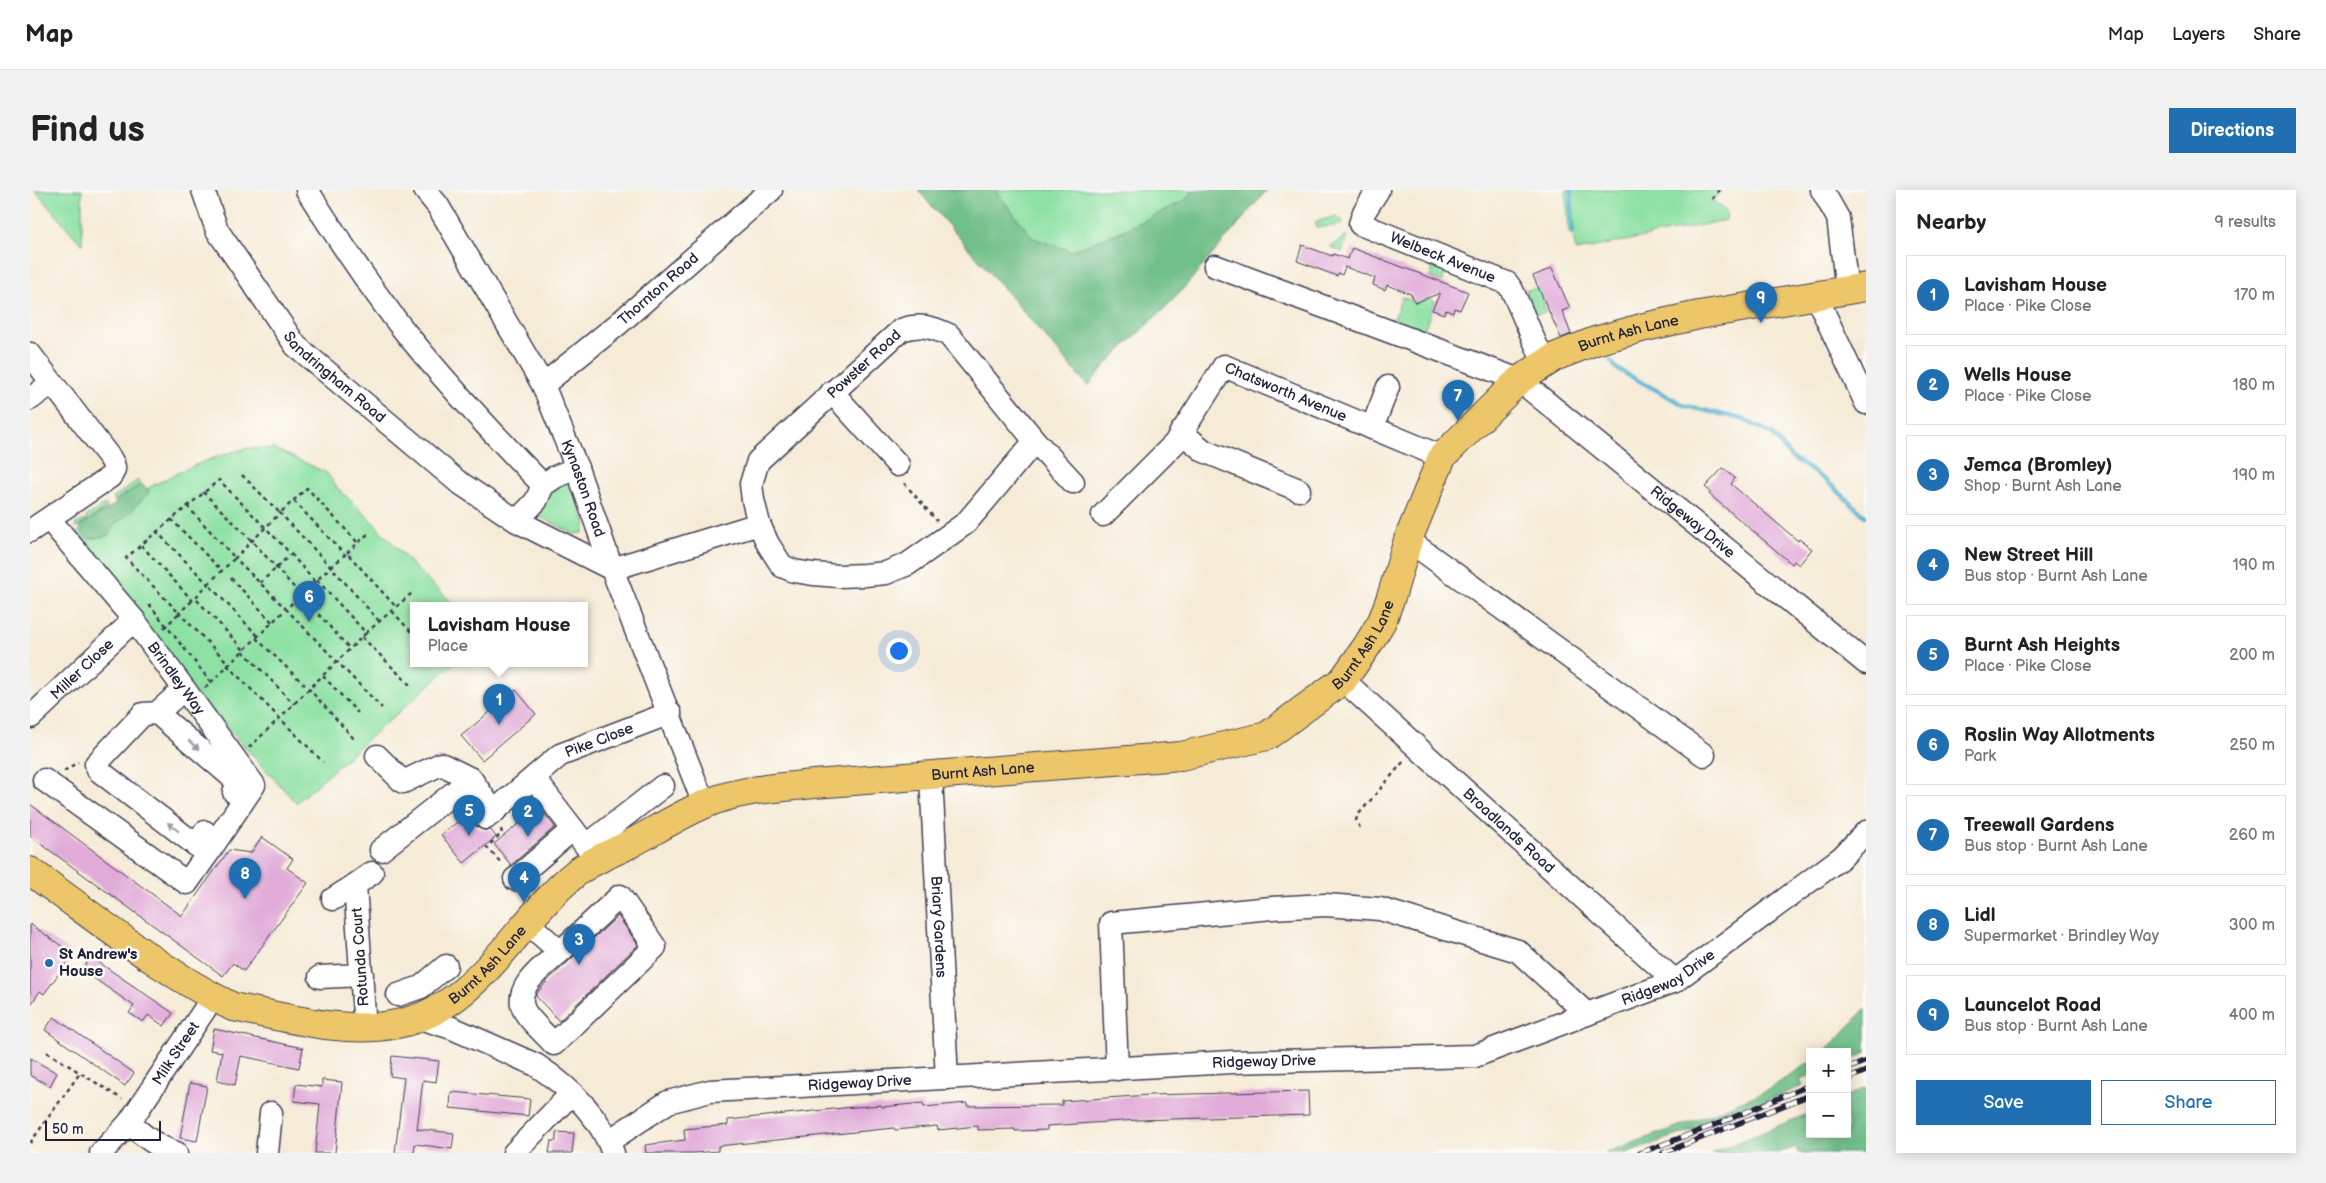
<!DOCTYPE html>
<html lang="en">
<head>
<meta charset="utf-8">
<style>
	body { margin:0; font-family:"Balsamiq Sans",sans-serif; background:#f2f2f2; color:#222 }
	.controls { position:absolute; right:15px; bottom:15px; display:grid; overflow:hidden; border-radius:0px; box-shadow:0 2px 12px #0003 }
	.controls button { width:45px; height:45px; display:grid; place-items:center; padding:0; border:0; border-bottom:1px solid #e0e0e0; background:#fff; color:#222; font:25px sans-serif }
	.scale { position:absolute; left:15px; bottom:12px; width:116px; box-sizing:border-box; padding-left:5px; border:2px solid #22223b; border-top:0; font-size:14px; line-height:18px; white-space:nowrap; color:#22223b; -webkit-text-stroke:4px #fdfcf7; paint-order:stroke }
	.you { position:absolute; left:868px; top:460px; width:18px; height:18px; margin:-12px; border:4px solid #fff; border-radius:50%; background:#1a73e8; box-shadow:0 0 0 8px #1a73e833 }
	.badge { display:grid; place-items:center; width:32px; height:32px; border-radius:50%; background:#1f6fb2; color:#fff; font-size:16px; font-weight:700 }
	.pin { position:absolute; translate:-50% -41px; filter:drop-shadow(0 1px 2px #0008) }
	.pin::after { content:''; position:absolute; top:26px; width:18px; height:15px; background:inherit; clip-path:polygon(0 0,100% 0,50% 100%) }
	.popup { position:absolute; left:380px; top:412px; width:178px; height:65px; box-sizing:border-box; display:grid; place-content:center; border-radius:0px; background:#fff; filter:drop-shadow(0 1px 4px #0005); font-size:16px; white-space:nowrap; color:#767676 }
	.popup b { font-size:19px; color:#222 }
	.popup::after { content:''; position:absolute; left:50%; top:100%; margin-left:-10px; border:10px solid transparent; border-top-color:#fff }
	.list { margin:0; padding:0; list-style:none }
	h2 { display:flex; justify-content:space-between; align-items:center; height:65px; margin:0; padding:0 20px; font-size:21px }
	h2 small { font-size:16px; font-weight:400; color:#767676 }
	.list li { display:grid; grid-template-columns:32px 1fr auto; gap:15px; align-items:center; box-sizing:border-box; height:80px; margin:0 10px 10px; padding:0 10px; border:1px solid #e0e0e0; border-radius:0px }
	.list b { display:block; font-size:19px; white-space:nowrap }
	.list p { margin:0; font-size:16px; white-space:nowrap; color:#767676 }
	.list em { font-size:16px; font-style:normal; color:#767676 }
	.actions { display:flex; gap:10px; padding:15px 20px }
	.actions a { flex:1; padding:11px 0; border:1px solid #1f6fb2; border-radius:0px; text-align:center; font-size:18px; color:#1f6fb2 }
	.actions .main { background:#1f6fb2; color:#fff }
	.map { position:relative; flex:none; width:1836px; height:963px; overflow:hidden; border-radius:0px }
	header { display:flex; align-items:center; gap:30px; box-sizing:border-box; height:70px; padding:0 25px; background:#fff; border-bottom:1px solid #e0e0e0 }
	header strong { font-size:24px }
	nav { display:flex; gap:28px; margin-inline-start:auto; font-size:18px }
	.intro { display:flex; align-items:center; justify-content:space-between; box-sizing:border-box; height:120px; padding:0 30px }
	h1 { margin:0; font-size:35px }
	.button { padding:12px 22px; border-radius:0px; background:#1f6fb2; color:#fff; font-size:18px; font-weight:700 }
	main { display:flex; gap:30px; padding:0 30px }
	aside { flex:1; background:#fff; border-radius:0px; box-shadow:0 2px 12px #0003 }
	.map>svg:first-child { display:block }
	.green { fill:#8ce1a3; stroke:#57826f }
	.forest { fill:#71bf89; stroke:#4a7062 }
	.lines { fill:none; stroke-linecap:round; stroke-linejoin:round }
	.stream { stroke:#4eaecd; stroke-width:4.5 }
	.building { fill:#e1abd9 }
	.minor-casing { stroke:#424052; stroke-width:25 }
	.major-casing { stroke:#424052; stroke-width:30 }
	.path { stroke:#424052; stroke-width:2.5; stroke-dasharray:4 4; stroke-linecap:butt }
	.minor { stroke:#fff; stroke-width:22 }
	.major { stroke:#ecc669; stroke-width:28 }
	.rail-casing { stroke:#22223b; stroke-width:5.5 }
	.rail { stroke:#fdfcf7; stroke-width:4; stroke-dasharray:11; stroke-linecap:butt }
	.oneway { fill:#9c9ca7 }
	.poi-dot { fill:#1f6fb2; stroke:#fdfcf7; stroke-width:2 }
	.labels { text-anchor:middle; stroke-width:5; stroke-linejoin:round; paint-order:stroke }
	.street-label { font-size:15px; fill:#22223b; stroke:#fdfcf7 }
	.poi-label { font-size:15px; font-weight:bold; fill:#22223b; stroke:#fdfcf7; text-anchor:start }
</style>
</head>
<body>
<header>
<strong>Map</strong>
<nav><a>Map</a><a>Layers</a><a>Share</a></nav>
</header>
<div class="intro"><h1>Find us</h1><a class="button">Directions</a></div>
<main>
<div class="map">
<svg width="1836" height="963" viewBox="0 0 1836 963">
	<rect width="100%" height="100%" fill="#fdfcf7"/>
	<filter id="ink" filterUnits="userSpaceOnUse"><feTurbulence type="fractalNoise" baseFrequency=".02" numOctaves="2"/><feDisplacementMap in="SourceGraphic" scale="10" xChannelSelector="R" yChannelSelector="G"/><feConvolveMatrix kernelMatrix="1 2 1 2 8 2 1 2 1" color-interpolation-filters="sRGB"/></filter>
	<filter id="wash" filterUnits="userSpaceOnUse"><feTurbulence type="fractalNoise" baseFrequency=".0096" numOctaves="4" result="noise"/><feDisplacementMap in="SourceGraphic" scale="20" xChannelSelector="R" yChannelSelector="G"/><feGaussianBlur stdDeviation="1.12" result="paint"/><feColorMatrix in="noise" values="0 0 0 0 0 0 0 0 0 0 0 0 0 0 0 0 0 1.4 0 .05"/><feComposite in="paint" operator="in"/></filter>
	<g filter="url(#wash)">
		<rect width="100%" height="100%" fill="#f6ebd7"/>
		<path class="green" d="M 5,0 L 52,0 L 52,55 Z
			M 888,0 L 1237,0 L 1147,106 L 1077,173 L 1058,196 Z
			M 1536,0 L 1689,0 L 1691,2 L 1683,11 L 1697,22 L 1696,30 L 1546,61 L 1543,45 L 1539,43 Z
			M 1306,26 L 1313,31 L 1310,35 L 1286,38 L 1286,32 Z
			M 1318,45 L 1312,62 L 1300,57 Z
			M 1404,75 L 1416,80 L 1412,91 L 1400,87 Z
			M 1509,98 L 1517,110 L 1513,112 L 1516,122 L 1505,125 L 1495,100 Z
			M 1393,106 L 1405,111 L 1394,140 L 1364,128 L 1372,107 L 1389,114 Z
			M 218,258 L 245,259 L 297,283 L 307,298 L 340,329 L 389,382 L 426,416 L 384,416 L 384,474 L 423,474 L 266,613 L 168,506 L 44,349 L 46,343 C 103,306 151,274 218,258 Z
			M 538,288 L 556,333 L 553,343 L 544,344 L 507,325 L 505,316 Z
			M 108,290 L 111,294 L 85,311 L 83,308 Z
			M 75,314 L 77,318 L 46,338 L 45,334 L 57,329 L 56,327 Z"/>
		<path class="forest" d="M 888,0 L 965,0 L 1003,48 L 1041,61 L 1094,40 L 1154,11 L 1164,0 L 1237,0 L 1147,106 L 1077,173 L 1058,196 Z
			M 111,294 L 119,300 L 118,304 C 107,313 97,330 85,333 L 78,346 L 59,349 L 52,344 L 50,336 L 86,314 L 85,311 Z
			M 1836,818 L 1836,863 L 1817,872 L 1817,862 L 1795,862 Z
			M 1780,872 L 1780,886 L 1770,890 L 1773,896 L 1657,942 L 1596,963 L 1575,963 L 1676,926 L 1736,901 Z
			M 1836,898 L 1836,963 L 1768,963 L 1766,957 L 1748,963 L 1681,963 L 1780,923 L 1780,944 L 1817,944 L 1817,906 Z"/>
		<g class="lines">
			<path class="stream" d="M 1541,0 L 1543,42
				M 1581,171 L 1587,179 L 1656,216 L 1712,229 L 1742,244 L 1761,267 L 1798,292 L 1836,327"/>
		</g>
		<g id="blocks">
			<path class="building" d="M 1272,55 L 1302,66 L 1303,64 L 1318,69 L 1322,58 L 1438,102 L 1430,120 L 1424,118 L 1423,123 L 1416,120 L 1414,124 L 1402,120 L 1410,103 L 1385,113 L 1381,104 L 1357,95 L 1355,100 L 1343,95 L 1345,88 L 1315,77 L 1312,85 L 1308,83 L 1307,86 L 1267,71 Z
				M 1522,78 L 1540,118 L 1532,121 L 1541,144 L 1531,148 L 1503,86 Z
				M 1693,278 L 1705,288 L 1701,294 L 1768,351 L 1769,349 L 1782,359 L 1769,375 L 1764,371 L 1762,374 L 1679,304 L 1681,302 L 1675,297 Z
				M 486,500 L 506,524 L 452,570 L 431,546 Z
				M 0,614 L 152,726 L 199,660 L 221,663 L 232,647 L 263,669 L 257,678 L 278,693 L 214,781 L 203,773 L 193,786 L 0,646 Z
				M 509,617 L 525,637 L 481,675 L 464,654 Z
				M 445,618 L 443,630 L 446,636 L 452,640 L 461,640 L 466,647 L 434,673 L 411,645 Z
				M 588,726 L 608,755 L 529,831 L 506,806 L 508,802 L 518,790 Z
				M 0,734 L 43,764 L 14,804 L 10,801 L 0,816 Z
				M 61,767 L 143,823 L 134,836 L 118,825 L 113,832 L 99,823 L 104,816 L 52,780 Z
				M 24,827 L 104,883 L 95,896 L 15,840 Z
				M 184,839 L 273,858 L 269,878 L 211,866 L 205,895 L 187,891 L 192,862 L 180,860 Z
				M 362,866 L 409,871 L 406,892 L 393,890 L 387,939 L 424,943 L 422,959 L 385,954 L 384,963 L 365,963 L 374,888 L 360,886 Z
				M 0,868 L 27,883 L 20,896 L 0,885 Z
				M 292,890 L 312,892 L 305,963 L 285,963 L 290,914 L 264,911 L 266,894 L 292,897 Z
				M 160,893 L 177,896 L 167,951 L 150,948 Z
				M 1278,901 L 1279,925 L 1108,930 L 1017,936 L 1017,940 L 985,941 L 985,939 L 948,940 L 948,936 L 908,940 L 907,936 L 865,940 L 864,938 L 688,956 L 688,961 L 664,963 L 616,963 L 615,955 L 655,950 L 654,939 L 698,935 L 698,930 L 813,918 L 851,915 L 852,917 L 893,913 L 894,917 L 937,913 L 937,916 L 1032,915 L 1032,911 L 1120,905 Z
				M 421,902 L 500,909 L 498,926 L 420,918 Z
				M 526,942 L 544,943 L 542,963 L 519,963 L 521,951 L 526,951 Z"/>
		</g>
	</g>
	<g filter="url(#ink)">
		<use href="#blocks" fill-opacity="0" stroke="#424052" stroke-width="1"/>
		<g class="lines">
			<defs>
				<g id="minor">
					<path id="s1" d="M 173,0 L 187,40 L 266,156 L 427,291 L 487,331 L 582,379"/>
					<path d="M 277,0 C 308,49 340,98 376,143 C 419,196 466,247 513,295"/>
					<path id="s2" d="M 395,0 L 408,16 L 513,195 L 547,278 L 582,379 L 674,614"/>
					<path id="s3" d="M 1348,0 L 1334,22 L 1330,34 L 1477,93 L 1482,100 L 1514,173"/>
					<path d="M 1792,0 L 1808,28 L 1817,100"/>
					<path id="s4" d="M 1185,76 L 1489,190 L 1836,473"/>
					<path d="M 1786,106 L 1836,213"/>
					<path d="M 0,164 L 80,268 C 85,276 86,279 80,287 L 0,341"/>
					<path id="s5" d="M 513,195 L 587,135 L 741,0"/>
					<path d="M 802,202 L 868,275"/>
					<path d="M 0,209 L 22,193"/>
					<path d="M 1342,238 L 1358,197"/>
					<path d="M 1151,242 L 1174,261 L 1269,300"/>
					<path id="s6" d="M 1005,251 L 936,333 L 878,374 L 856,383 L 835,385 L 809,386 L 783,384 L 764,381 L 752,376 L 738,354 L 729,334 L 723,310 L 721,294 L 728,271 L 871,140 C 889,133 902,137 919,145 L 1005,251 L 1043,292"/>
					<path id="s7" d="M 1073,325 L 1145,253 L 1194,176 L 1412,267"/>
					<path id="s8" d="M 19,329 L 104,430 L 224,595 L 178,663 L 166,655"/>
					<path d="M 487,331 L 506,311 L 513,295 L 525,287 L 547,278"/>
					<path d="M 1378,350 L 1674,565"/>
					<path d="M 582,379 L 729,334"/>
					<path id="s9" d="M 1313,490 L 1645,791"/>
					<path d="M 154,499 L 127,523 L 113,524 L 66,574 L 68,580 L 166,655 L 175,642"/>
					<path d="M 127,523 L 203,588 L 208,596 L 204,602"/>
					<path id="s10" d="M 1,527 L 104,430"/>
					<path d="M 347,566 L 373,592 L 411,574 L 441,589"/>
					<path id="s11" d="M 901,587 L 917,888"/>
					<path d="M 504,588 L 556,656 L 633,596"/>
					<path d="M 14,590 L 157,693 L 178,663"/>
					<path id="s12" d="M 456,628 L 530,565 L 640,523"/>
					<path d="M 351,660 L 441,589 L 464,622"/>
					<path d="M 485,689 L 543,639"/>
					<path d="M 303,709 L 325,695"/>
					<path d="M 498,733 L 530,762 L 590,706 L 625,757 L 524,854 C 515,844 502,833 495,822 C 481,798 515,775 530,762"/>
					<path d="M 290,787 L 332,785"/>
					<path d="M 368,805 L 391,797 L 416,776"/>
					<path d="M 390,828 L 422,838 L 506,875 C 539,897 570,925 583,963"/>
					<path d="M 335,839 L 325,695 L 342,683"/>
					<path d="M 1087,879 L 1081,733 L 1242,718 L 1295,715 L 1350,719 L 1488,761 L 1557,824"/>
					<path d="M 99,933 C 114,946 127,957 146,963"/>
					<path id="s13" d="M 579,951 L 638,912 L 680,901 L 1202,872 L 1445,866 L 1645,791 L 1812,667 L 1836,642"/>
					<path id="s14" d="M 71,963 L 99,933 L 183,807"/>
					<path d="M 237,963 L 241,923"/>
					<path d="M 484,963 L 542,903"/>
				</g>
				<g id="major">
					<path id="s15" d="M 0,681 C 66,728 130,781 203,817 C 255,827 315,845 367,834 C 449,818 486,731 546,683 C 561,671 582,663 600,654 C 624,641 648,626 673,615 C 707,599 748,598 784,594 L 1151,566 L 1237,546 L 1313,490 L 1337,456 L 1352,431 L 1362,404 L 1378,350 L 1412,267 L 1489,190 L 1527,166 L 1565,151 L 1615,137 L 1669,125 L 1836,97"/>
				</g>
			</defs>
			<use href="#minor" class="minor-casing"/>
			<use href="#major" class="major-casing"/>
			<path class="path" d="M 1682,9 L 1689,0
				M 212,285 L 250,323 L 277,298 L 328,353
				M 874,293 L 907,331
				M 173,302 L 222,351 L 320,459
				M 264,311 L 315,365
				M 157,316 L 205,368 L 178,394 L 228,446
				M 141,329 L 192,381
				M 126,341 L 178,394 L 165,408 L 214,460
				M 110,356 L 96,368 L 149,423 L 133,439
				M 317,363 L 340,342
				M 261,364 L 285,392
				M 201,388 L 242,432
				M 162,411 L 149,423 L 199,474
				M 163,411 L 111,355 L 189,290 L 261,364 L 230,393
				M 119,414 L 180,491
				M 362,421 L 384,445
				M 349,431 L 301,377 L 317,363 L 366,417
				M 336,443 L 382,403
				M 332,447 L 382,497
				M 226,448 L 279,499 L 326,551
				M 213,461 L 264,514
				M 197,475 L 293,572
				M 293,486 L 328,523
				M 175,498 L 256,419 L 205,368 L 250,323 L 301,377 L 256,419 L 352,518
				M 219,556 L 220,557 L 336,443 L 287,390
				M 34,581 L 48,572
				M 1330,638 L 1326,630 L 1328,625 L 1374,571
				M 471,639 L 472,643 L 457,657 L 472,674
				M 17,862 L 92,909
				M 0,953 L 50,883"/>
			<use href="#minor" class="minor"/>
			<use href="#major" class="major"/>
			<defs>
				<path id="rail" d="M 1817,879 L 1836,871
					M 1817,889 L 1836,881
					M 1610,963 L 1690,933 L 1780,895
					M 1633,963 L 1780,905"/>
			</defs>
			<use href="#rail" class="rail-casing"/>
			<use href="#rail" class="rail"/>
		</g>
		<defs><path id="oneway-solid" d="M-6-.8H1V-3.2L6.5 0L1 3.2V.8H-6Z" transform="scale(1.25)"/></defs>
		<g class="oneway">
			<use href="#oneway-solid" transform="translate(164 555) rotate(40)"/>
			<use href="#oneway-solid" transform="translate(143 637) rotate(-142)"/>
		</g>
	</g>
	<circle class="poi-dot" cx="19" cy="773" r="5"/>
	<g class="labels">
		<g class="street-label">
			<text dy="5" stroke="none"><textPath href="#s3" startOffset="128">Welbeck Avenue</textPath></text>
			<text dy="5" stroke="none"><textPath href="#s5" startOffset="150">Thornton Road</textPath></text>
			<text dy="5" stroke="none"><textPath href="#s15" startOffset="1932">Burnt Ash Lane</textPath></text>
			<text dy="5" stroke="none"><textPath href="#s6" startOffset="564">Powster Road</textPath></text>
			<text dy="5" stroke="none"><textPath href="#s1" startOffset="232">Sandringham Road</textPath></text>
			<text dy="5" stroke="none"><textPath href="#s7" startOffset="260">Chatsworth Avenue</textPath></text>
			<text dy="5" stroke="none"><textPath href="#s2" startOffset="339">Kynaston Road</textPath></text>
			<text dy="5" stroke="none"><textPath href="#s4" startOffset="549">Ridgeway Drive</textPath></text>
			<text dy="5" stroke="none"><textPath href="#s15" startOffset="1498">Burnt Ash Lane</textPath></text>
			<text dy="5" stroke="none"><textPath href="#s10" startOffset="70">Miller Close</textPath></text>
			<text dy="5" stroke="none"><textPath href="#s8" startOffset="204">Brindley Way</textPath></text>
			<text dy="5" stroke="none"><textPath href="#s12" startOffset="139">Pike Close</textPath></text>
			<text dy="5" stroke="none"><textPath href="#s15" startOffset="1076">Burnt Ash Lane</textPath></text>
			<text dy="5" stroke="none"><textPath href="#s9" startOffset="224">Broadlands Road</textPath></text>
			<text dy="5" stroke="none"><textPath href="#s11" startOffset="150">Briary Gardens</textPath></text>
			<text transform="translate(330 767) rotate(-94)" y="5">Rotunda Court</text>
			<text dy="5" stroke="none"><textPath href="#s15" startOffset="521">Burnt Ash Lane</textPath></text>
			<text dy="5" stroke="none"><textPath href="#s13" startOffset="1089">Ridgeway Drive</textPath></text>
			<text dy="5" stroke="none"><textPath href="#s14" startOffset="125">Milk Street</textPath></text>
			<text dy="5" stroke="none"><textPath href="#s13" startOffset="669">Ridgeway Drive</textPath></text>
			<text dy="5" stroke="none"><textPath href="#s13" startOffset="264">Ridgeway Drive</textPath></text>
		</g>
		<g class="poi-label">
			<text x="29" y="769">St Andrew's<tspan x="29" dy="17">House</tspan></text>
		</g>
	</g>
</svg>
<div class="controls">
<button>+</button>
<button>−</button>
</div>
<div class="scale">50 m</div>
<div class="you"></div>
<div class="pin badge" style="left:469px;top:535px">1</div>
<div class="popup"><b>Lavisham House</b>Place</div>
<div class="pin badge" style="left:498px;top:647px">2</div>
<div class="pin badge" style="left:549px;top:775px">3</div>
<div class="pin badge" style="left:494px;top:713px">4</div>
<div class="pin badge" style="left:439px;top:646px">5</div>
<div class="pin badge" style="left:279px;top:432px">6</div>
<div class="pin badge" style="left:1428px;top:231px">7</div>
<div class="pin badge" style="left:215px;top:709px">8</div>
<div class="pin badge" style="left:1731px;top:133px">9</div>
</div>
<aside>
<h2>Nearby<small>9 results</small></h2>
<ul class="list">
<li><span class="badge">1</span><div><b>Lavisham House</b><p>Place · Pike Close</p></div><em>170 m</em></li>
<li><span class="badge">2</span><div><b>Wells House</b><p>Place · Pike Close</p></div><em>180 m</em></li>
<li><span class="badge">3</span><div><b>Jemca (Bromley)</b><p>Shop · Burnt Ash Lane</p></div><em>190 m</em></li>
<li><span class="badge">4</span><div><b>New Street Hill</b><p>Bus stop · Burnt Ash Lane</p></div><em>190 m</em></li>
<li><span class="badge">5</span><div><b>Burnt Ash Heights</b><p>Place · Pike Close</p></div><em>200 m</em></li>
<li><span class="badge">6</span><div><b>Roslin Way Allotments</b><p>Park</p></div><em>250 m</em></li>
<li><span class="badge">7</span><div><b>Treewall Gardens</b><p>Bus stop · Burnt Ash Lane</p></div><em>260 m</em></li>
<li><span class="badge">8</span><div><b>Lidl</b><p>Supermarket · Brindley Way</p></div><em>300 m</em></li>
<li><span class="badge">9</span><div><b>Launcelot Road</b><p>Bus stop · Burnt Ash Lane</p></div><em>400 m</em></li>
</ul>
<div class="actions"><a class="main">Save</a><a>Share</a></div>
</aside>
</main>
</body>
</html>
